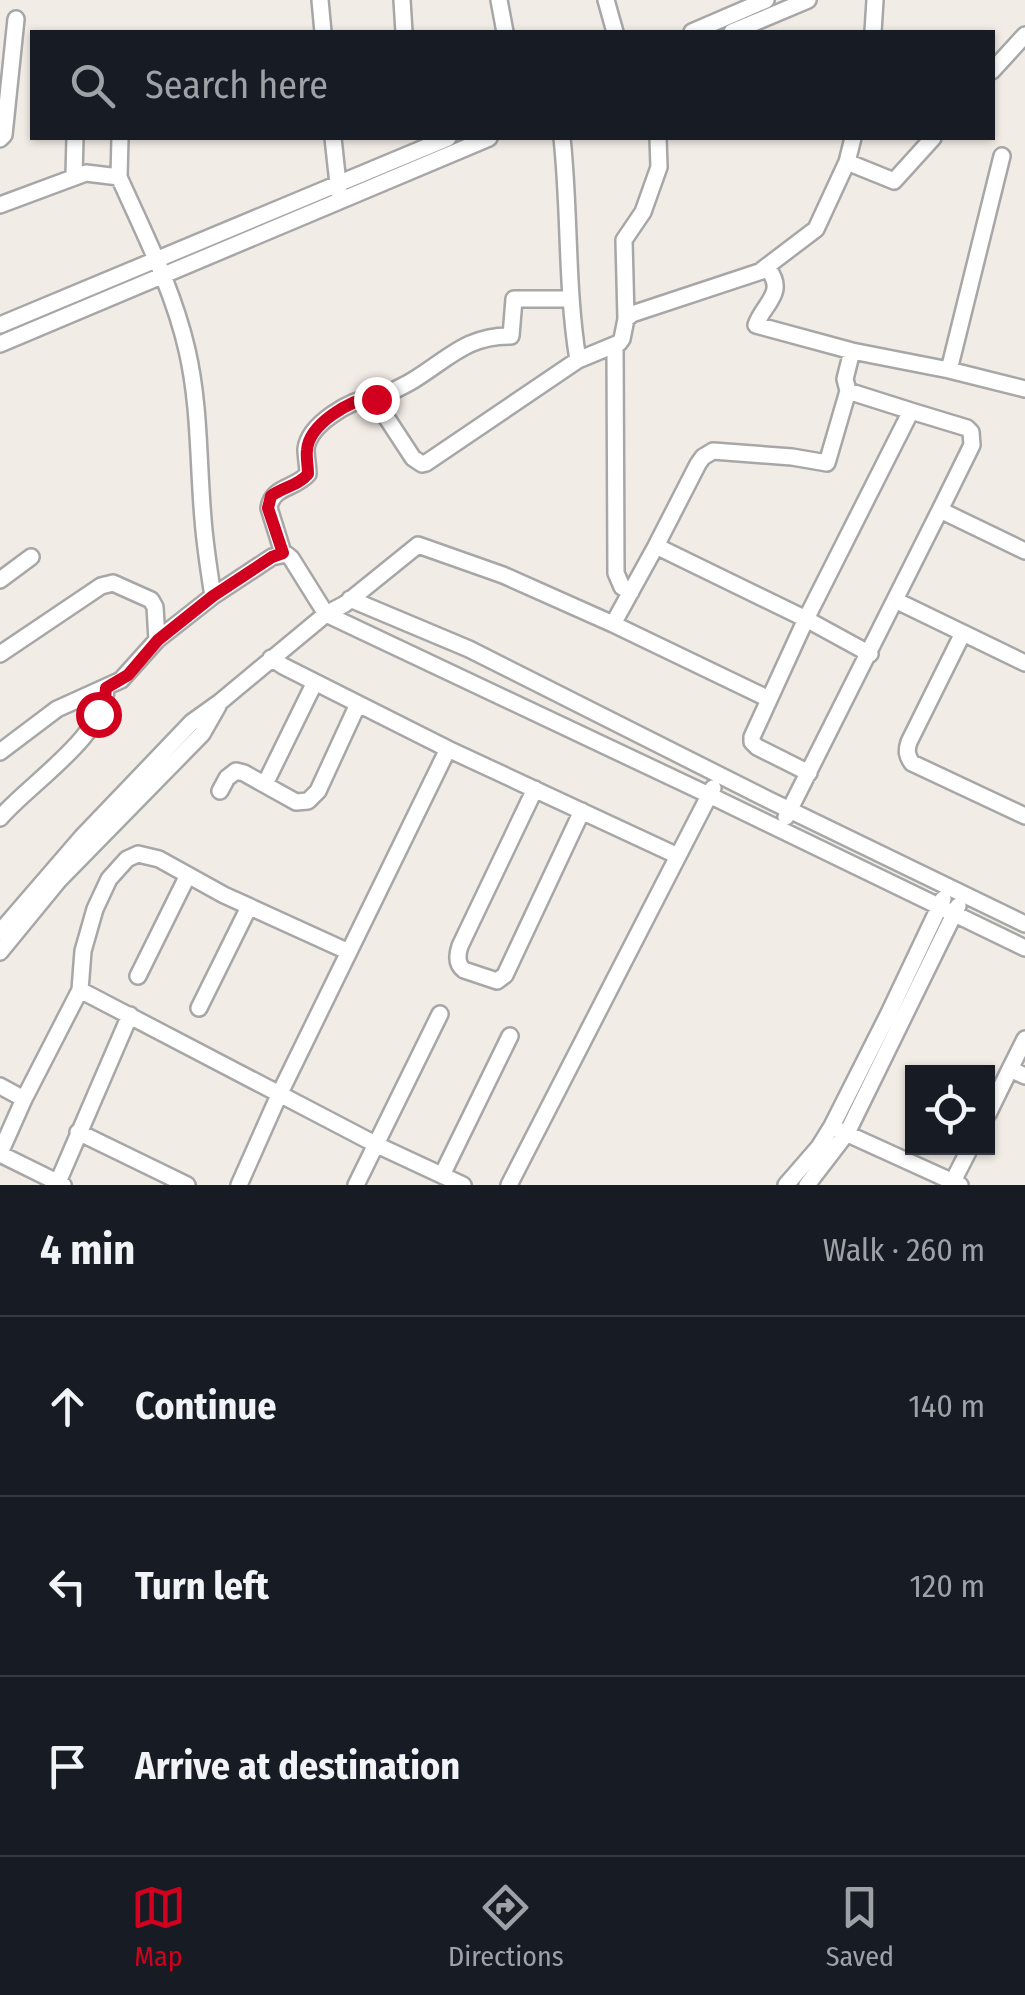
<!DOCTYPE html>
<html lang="en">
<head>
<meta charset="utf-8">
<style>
	body { margin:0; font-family:"Fira Sans Condensed",sans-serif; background:#20242c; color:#f1f3f6 }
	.controls { position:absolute; right:30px; bottom:30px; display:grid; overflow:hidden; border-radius:0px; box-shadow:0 2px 8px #0004 }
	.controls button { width:90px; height:90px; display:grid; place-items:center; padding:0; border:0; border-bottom:2px solid #363941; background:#171b24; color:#f1f3f6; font:50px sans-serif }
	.stop { position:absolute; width:30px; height:30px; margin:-22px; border:8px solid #d1001e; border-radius:50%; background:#fff }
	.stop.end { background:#d1001e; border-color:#fff; box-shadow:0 2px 10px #0008 }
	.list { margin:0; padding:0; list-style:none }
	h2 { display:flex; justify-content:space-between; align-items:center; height:130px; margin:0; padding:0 40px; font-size:42px }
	h2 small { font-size:32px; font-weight:400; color:#9ea1a6 }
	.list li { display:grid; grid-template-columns:65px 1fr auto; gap:30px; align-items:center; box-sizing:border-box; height:180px; padding:0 40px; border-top:2px solid #363941 }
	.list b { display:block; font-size:38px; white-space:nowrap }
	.list em { font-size:32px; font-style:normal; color:#9ea1a6 }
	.icon { flex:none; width:55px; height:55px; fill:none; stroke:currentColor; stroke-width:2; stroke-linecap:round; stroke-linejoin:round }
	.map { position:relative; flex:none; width:1025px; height:1185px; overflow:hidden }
	.search { position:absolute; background:#171b24; box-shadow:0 2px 8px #0004; left:30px; right:30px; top:30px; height:110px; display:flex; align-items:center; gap:25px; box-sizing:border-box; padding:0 35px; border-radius:0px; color:#9ea1a6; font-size:38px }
	.sheet { height:670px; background:#171b24 }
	nav { display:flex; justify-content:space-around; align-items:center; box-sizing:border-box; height:140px; border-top:2px solid #363941; background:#171b24; font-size:28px; color:#9ea1a6 }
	nav a { display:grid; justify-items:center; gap:5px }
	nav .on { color:#d1001e }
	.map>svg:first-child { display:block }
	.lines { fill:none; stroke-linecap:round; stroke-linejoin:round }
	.minor-casing { stroke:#a7a7a7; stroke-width:20 }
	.minor { stroke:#fff; stroke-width:15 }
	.route { stroke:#d1001e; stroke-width:12 }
</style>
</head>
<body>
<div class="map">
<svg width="1025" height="1185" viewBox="0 0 1025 1185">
	<rect width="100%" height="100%" fill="#f2ece6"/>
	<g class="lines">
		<defs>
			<path id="minor" d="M 320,0 L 323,32
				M 402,0 L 404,32
				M 499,0 L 505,32
				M 606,0 L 615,32
				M 692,32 L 766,0
				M 732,32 L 808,0
				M 873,32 L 875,0
				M 992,71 L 1025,35
				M 333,138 L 339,193
				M 0,139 L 4,135 L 16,19
				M 847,162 L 894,181 L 933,138
				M 74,175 L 75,138
				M 119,177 L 120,138
				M 0,205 L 86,173 L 119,177 C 144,233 173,289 187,350 C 200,406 198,462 203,519 C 205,545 209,571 213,596 L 157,640 L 121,680 L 57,709 L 0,752
				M 762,270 L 816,229 L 847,162 L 853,138
				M 626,319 L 624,240 L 643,212 L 659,167 L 658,138
				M 0,325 L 448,138
				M 0,344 L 489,138
				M 615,346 L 616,573 L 622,587 L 631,592
				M 578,360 L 619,343 L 622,339 L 626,319 L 632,314 L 768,269 C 787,293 763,304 756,325 L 852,351
				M 949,370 L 1002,156
				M 376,399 C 388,393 400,388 412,381 C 447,360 467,335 511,336 L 514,299 L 571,299
				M 911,411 L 848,391 L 845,379 L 852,351 L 949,370 L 1025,389
				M 656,546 L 698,464 L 703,457 L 713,451 L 792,457 L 827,463 L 848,391
				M 283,553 L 269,508 C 272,486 295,489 308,474 C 308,466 306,457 306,449 C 309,424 350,400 373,397 L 413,458 L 422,464 L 426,463 L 578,360 C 566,287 570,211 562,138
				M 0,580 L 31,557
				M 213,596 L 272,557 L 286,554 L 291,558 L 326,614 L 709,795 L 1025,948
				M 350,599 L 469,649 L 769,800 L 1025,924
				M 897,601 L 1025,663
				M 613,624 L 656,546 L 806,619 L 870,654
				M 963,633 L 909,742 C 906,751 907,756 912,763 L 1025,816
				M 0,654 L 101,586 L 113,583 L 151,600 L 155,607 L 157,640
				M 271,658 L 283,666 L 448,749 L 678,856
				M 809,773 L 757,747 L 752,742 L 752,737 L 806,619 L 911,411 L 967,428 L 971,432 L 972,445 L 940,510
				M 265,784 L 315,682
				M 535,789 L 460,946 C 457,955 456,964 464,970 L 497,981 L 505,975 L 582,811
				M 220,791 L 227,778 L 236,771 L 244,773 L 296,802 L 308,801 L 318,791 L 358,704
				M 786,817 L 940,510 L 1025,551
				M 0,818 C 30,783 105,736 106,688
				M 0,932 L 82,837 L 192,722 L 220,702 L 326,614 L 345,604 L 418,545 L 503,575 L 613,624 L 769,699
				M 0,952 L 59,880 L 202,734 L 218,706
				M 138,976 L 188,875
				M 80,990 L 377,1145 L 463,1185
				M 199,1008 L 249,907
				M 1025,1039 L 1010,1069 L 1025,1076
				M 0,1086 L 24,1099
				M 988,1114 L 1010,1069
				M 841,1131 L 960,1185
				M 78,1132 L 187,1185
				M 0,1153 L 24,1099 L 80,990 L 83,951 L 95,909 L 109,879 L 127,859 L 138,854 L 159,859 L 224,895 L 349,952
				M 0,1154 L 63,1185
				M 442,1175 L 510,1036
				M 58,1182 L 130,1015
				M 239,1185 L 279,1095 L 448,749
				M 356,1185 L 440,1014
				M 509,1185 L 713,788
				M 786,1185 L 819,1147 L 832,1126 L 888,1015 L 943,899
				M 807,1185 L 847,1133 L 958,906
				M 951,1185 L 970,1148"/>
		</defs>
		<use href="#minor" class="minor-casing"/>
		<use href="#minor" class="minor"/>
	</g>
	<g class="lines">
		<path class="route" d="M 98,714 L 105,698 L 106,688 L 128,675 L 158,640 L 213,596 L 272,557 L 283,553 L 268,508 L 271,496 C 283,487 298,486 308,474 C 308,466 306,457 307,450 C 309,424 350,400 373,397 L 376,399"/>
	</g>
</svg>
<div class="controls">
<button><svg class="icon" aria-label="locate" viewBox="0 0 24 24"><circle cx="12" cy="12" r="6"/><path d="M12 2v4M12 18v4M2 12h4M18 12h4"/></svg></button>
</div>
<div class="stop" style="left:98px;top:714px"></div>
<div class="stop end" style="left:376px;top:399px"></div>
<div class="search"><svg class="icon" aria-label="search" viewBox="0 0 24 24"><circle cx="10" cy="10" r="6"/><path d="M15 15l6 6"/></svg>Search here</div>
</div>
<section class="sheet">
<h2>4 min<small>Walk · 260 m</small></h2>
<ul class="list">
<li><svg class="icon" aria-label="ahead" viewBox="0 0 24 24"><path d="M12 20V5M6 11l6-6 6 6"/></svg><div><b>Continue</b></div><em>140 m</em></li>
<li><svg class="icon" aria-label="left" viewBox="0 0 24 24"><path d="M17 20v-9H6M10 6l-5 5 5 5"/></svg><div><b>Turn left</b></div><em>120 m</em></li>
<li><svg class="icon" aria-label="arrive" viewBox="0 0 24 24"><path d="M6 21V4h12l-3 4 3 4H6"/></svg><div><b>Arrive at destination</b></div></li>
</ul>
</section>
<nav>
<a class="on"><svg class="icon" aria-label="map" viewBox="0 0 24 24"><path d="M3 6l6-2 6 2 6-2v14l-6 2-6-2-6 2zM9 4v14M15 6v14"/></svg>Map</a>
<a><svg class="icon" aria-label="directions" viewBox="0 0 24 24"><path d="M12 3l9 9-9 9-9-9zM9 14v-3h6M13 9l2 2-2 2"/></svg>Directions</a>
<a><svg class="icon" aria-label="saved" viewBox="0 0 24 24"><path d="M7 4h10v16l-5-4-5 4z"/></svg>Saved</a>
</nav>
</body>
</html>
